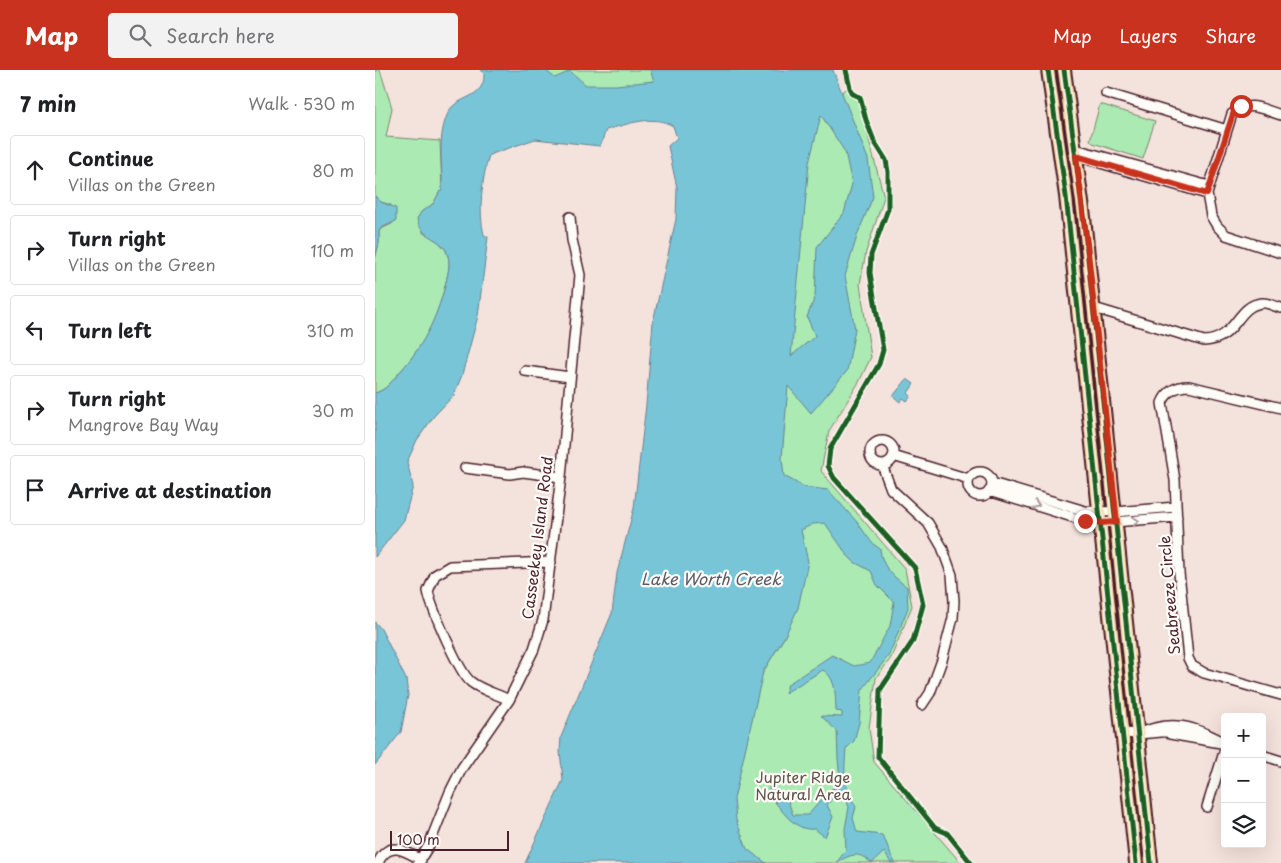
<!DOCTYPE html>
<html lang="en">
<head>
<meta charset="utf-8">
<style>
	body { margin:0; font-family:"Playpen Sans",sans-serif; background:#f2f2f2; color:#202124 }
	.controls { position:absolute; right:15px; bottom:15px; display:grid; overflow:hidden; border-radius:5px; box-shadow:0 5px 20px #0002 }
	.controls button { width:45px; height:45px; display:grid; place-items:center; padding:0; border:0; border-bottom:1px solid #e0e0e0; background:#fff; color:#202124; font:25px sans-serif }
	.scale { position:absolute; left:15px; bottom:12px; width:119px; box-sizing:border-box; padding-left:5px; border:2px solid #4a1f2b; border-top:0; font-size:14px; line-height:18px; white-space:nowrap; color:#4a1f2b; -webkit-text-stroke:4px #fdfcf7; paint-order:stroke }
	.stop { position:absolute; width:15px; height:15px; margin:-11px; border:4px solid #c8321e; border-radius:50%; background:#fff }
	.stop.end { background:#c8321e; border-color:#fff; box-shadow:0 1px 5px #0008 }
	.list { margin:0; padding:0; list-style:none }
	h2 { display:flex; justify-content:space-between; align-items:center; height:65px; margin:0; padding:0 20px; font-size:21px }
	h2 small { font-size:16px; font-weight:400; color:#757577 }
	.list li { display:grid; grid-template-columns:32px 1fr auto; gap:15px; align-items:center; box-sizing:border-box; height:70px; margin:0 10px 10px; padding:0 10px; border:1px solid #e0e0e0; border-radius:5px }
	.list b { display:block; font-size:19px; white-space:nowrap }
	.list p { margin:0; font-size:16px; white-space:nowrap; color:#757577 }
	.list em { font-size:16px; font-style:normal; color:#757577 }
	.icon { flex:none; width:28px; height:28px; fill:none; stroke:currentColor; stroke-width:2; stroke-linecap:round; stroke-linejoin:round }
	.map { position:relative; flex:none; width:906px; height:793px; overflow:hidden }
	header { display:flex; align-items:center; gap:30px; box-sizing:border-box; height:70px; padding:0 25px; background:#c8321e; color:#fff }
	header strong { font-size:24px }
	nav { display:flex; gap:28px; margin-inline-start:auto; font-size:18px }
	.search { width:350px; height:45px; background:#f2f2f2; display:flex; align-items:center; gap:12px; box-sizing:border-box; padding:0 18px; border-radius:5px; color:#757577; font-size:19px }
	main { display:flex }
	aside { flex:1; background:#fff }
	.map>svg:first-child { display:block }
	.green { fill:#abeab2; stroke:#7a846e }
	.water { fill:#78c5d7; stroke:#668392; fill-rule:evenodd }
	.lines { fill:none; stroke-linecap:round; stroke-linejoin:round }
	.minor-casing { stroke:#4a1f2b; stroke-width:12 }
	.primary-casing { stroke:#4a1f2b; stroke-width:16 }
	.minor { stroke:#fdfcf7; stroke-width:9 }
	.primary { stroke:#fcdcac; stroke-width:12 }
	.cycleway-casing { stroke:#fdfcf7; stroke-width:8 }
	.cycleway { stroke:#1b5e20; stroke-width:5 }
	.oneway { stroke:#ac999b }
	.route { stroke:#c8321e; stroke-width:6 }
	.labels { text-anchor:middle; stroke-width:4.5; stroke-linejoin:round; paint-order:stroke }
	.street-label { font-size:15px; fill:#4a1f2b; stroke:#fdfcf7 }
	.park-label { font-size:15px; fill:#62524d; stroke:#fdfcf7 }
	.water-label { font-size:16px; font-style:italic; fill:#5a5967; stroke:#fdfcf7 }
</style>
</head>
<body>
<header>
<strong>Map</strong>
<div class="search"><svg class="icon" aria-label="search" viewBox="0 0 24 24"><circle cx="10" cy="10" r="6"/><path d="M15 15l6 6"/></svg>Search here</div>
<nav><a>Map</a><a>Layers</a><a>Share</a></nav>
</header>
<main>
<aside>
<h2>7 min<small>Walk · 530 m</small></h2>
<ul class="list">
<li><svg class="icon" aria-label="ahead" viewBox="0 0 24 24"><path d="M12 20V5M6 11l6-6 6 6"/></svg><div><b>Continue</b><p>Villas on the Green</p></div><em>80 m</em></li>
<li><svg class="icon" aria-label="right" viewBox="0 0 24 24"><path d="M7 20v-9h11M14 6l5 5-5 5"/></svg><div><b>Turn right</b><p>Villas on the Green</p></div><em>110 m</em></li>
<li><svg class="icon" aria-label="left" viewBox="0 0 24 24"><path d="M17 20v-9H6M10 6l-5 5 5 5"/></svg><div><b>Turn left</b></div><em>310 m</em></li>
<li><svg class="icon" aria-label="right" viewBox="0 0 24 24"><path d="M7 20v-9h11M14 6l5 5-5 5"/></svg><div><b>Turn right</b><p>Mangrove Bay Way</p></div><em>30 m</em></li>
<li><svg class="icon" aria-label="arrive" viewBox="0 0 24 24"><path d="M6 21V4h12l-3 4 3 4H6"/></svg><div><b>Arrive at destination</b></div></li>
</ul>
</aside>
<div class="map">
<svg width="906" height="793" viewBox="0 0 906 793">
	<rect width="100%" height="100%" fill="#f4e2dc"/>
	<filter id="ink" filterUnits="userSpaceOnUse"><feTurbulence type="fractalNoise" baseFrequency=".02" numOctaves="2"/><feDisplacementMap in="SourceGraphic" scale="10" xChannelSelector="R" yChannelSelector="G"/><feConvolveMatrix kernelMatrix="1 2 1 2 8 2 1 2 1" color-interpolation-filters="sRGB"/></filter>
	<g filter="url(#ink)">
		<path class="green" d="M 0,0 L 5,0 L 17,38 L 11,67 L 65,71 L 67,121 L 65,122 L 58,134 L 46,142 L 48,163 C 58,168 70,174 73,186 C 76,195 72,207 70,216 C 61,252 48,277 23,304 C 16,312 11,320 0,323 L 0,189 L 4,173 L 4,161 L 6,159 L 17,154 L 16,135 L 6,132 L 0,126 Z
			M 157,0 L 283,0 L 275,21 L 237,21 L 164,6 Z
			M 471,19 L 483,28 L 509,127 L 491,182 L 485,214 L 496,287 L 484,312 L 454,361 L 446,401 L 530,499 L 537,536 L 516,588 L 501,608 L 494,658 L 499,692 L 586,793 L 323,793 L 388,602 L 410,566 L 401,391 L 420,150 L 443,44 Z
			M 725,34 L 780,51 L 768,89 L 718,73 L 715,70 Z"/>
		<path class="water" d="M 105,0 L 170,0 L 180,8 L 195,1 L 211,15 L 241,15 L 279,11 L 275,0 L 458,0 L 493,89 L 498,127 L 483,163 L 470,206 L 480,259 L 472,301 L 436,343 L 413,316 L 407,388 L 409,406 L 429,417 L 453,420 L 482,452 L 497,473 L 505,479 C 507,498 518,506 532,517 L 533,538 L 514,585 L 487,620 L 484,653 L 479,671 L 471,679 C 469,704 468,715 481,737 L 478,748 L 482,762 L 507,765 C 513,774 514,783 520,793 L 516,793 L 509,782 L 497,793 C 482,781 478,784 462,792 L 471,780 L 470,759 L 474,737 L 470,728 L 464,724 L 459,726 L 452,735 L 458,747 L 450,767 L 440,759 C 419,762 406,739 394,724 L 394,715 L 413,731 L 418,745 L 433,745 L 456,719 L 466,717 L 463,689 L 462,661 L 446,646 L 467,647 L 467,642 L 461,641 C 460,626 462,609 448,600 L 410,623 L 413,614 L 457,585 L 479,596 L 495,593 L 515,556 L 519,532 L 502,515 L 496,501 L 479,492 L 472,485 L 450,453 L 438,454 L 426,460 L 433,492 L 423,538 L 410,566 L 388,602 L 359,729 L 361,750 L 372,779 L 391,793 L 150,793 L 188,710 L 185,681 L 186,667 L 237,543 L 242,503 L 259,438 L 271,335 L 278,252 L 301,149 L 302,118 L 293,76 L 302,68 L 298,56 C 278,44 253,54 231,60 L 225,76 L 160,69 L 114,85 C 107,109 103,140 109,165 L 113,167 L 103,246 L 87,305 L 79,325 L 59,346 L 42,370 L 32,392 L 38,416 L 29,450 L 0,487 L 0,323 C 11,320 16,312 23,304 C 47,278 61,250 70,216 C 72,207 76,195 73,186 C 69,167 46,170 42,149 L 46,142 L 58,134 L 65,121 L 67,121 C 68,93 61,67 74,41 C 82,26 110,29 109,4 ZM 446,45 L 470,82 L 477,114 L 469,143 L 442,177 L 440,227 L 432,247 L 440,266 L 416,286 L 434,93 Z
			M 0,126 L 6,132 L 21,138 L 21,151 L 6,158 L 4,161 L 4,173 L 0,189 Z
			M 532,309 L 539,314 L 533,323 L 536,326 L 532,331 L 528,328 L 525,332 L 518,326 Z
			M 0,552 L 6,559 L 31,609 L 33,625 L 26,662 L 0,695 Z"/>
		<g class="lines">
			<defs>
				<path id="minor" d="M 731,23 L 852,60
					M 906,45 C 886,39 875,30 857,44 L 832,124 L 836,146 L 842,156 L 851,165 L 906,183
					M 700,79 L 834,116
					M 701,86 L 832,124
					M 719,238 L 829,271 C 862,270 861,235 887,233 C 892,232 901,237 906,238
					M 150,301 L 195,307
					M 906,338 L 814,316 C 801,316 792,321 787,333 L 800,410 L 804,503 L 813,588 L 817,596 L 829,603 L 906,625
					M495 383a12 12 0 1 1 24 0a12 12 0 1 1-24 0Z
					M 518,386 L 594,409
					M 507,395 L 516,419 L 553,453 L 567,477 L 577,505 L 579,531 L 578,548 L 567,590 L 555,623 L 547,635
					M 90,398 L 135,404 L 148,402 L 186,407
					M593 414a12 12 0 1 1 24 0a12 12 0 1 1-24 0Z
					M 617,413 L 710,441 L 740,442 L 801,437
					M 614,421 L 710,451 L 726,453 L 802,447
					M 134,630 C 122,624 106,620 96,612 C 84,603 56,537 53,521 L 60,505 L 75,496 L 176,492
					M 748,663 L 763,664 L 810,660
					M 763,664 C 796,649 819,656 850,673
					M 795,664 L 846,673
					M 887,685 L 906,691
					M 832,737 L 850,679
					M 3,793 C 13,770 30,780 46,790
					M 43,793 L 54,775 L 75,722 L 87,698 L 134,630 L 159,579 L 168,550 L 186,407 L 205,205 L 197,170 L 195,147"/>
				<path id="primary" d="M 673,0 L 691,126 L 761,793
					M 689,0 L 709,147 L 776,793"/>
			</defs>
			<use href="#minor" class="minor-casing"/>
			<use href="#primary" class="primary-casing"/>
			<use href="#minor" class="minor"/>
			<use href="#primary" class="primary"/>
			<defs>
				<path id="cycleway" d="M 471,0 L 475,18 L 478,24 L 485,27 L 491,50 L 499,71 L 511,90 L 513,102 L 513,139 L 496,185 L 495,203 L 508,280 L 504,294 L 455,379 L 453,396 L 459,408 L 540,498 L 548,535 L 538,571 L 505,620 L 503,687 L 560,758 L 572,763 L 596,793
					M 673,0 L 691,126 L 761,793
					M 689,0 L 709,147 L 776,793"/>
			</defs>
			<use href="#cycleway" class="cycleway-casing"/>
			<use href="#cycleway" class="cycleway"/>
		</g>
		<defs><path id="oneway-chevron" d="M-2-3.5L2.5 0L-2 3.5" fill="none" stroke-width="1.6" stroke-linecap="round" stroke-linejoin="round" transform="scale(1.25)"/></defs>
		<g class="oneway">
			<use href="#oneway-chevron" transform="translate(661 435) rotate(17)"/>
			<use href="#oneway-chevron" transform="translate(761 451) rotate(-5)"/>
		</g>
	</g>
	<g class="lines" filter="url(#ink)">
		<path class="route" d="M 710,451 L 726,453 L 742,452 L 714,191 L 701,86 L 832,124 L 858,44 L 866,36"/>
	</g>
	<g class="labels">
		<g class="street-label">
			<text transform="translate(163 468) rotate(-83)" y="5">Casseekey Island Road</text>
			<text transform="translate(795 525) rotate(-95)" y="5">Seabreeze Circle</text>
		</g>
		<g class="park-label">
			<text x="428" y="713">Jupiter Ridge<tspan x="428" dy="17">Natural Area</tspan></text>
		</g>
		<g class="water-label">
			<text x="336" y="515">Lake Worth Creek</text>
		</g>
	</g>
</svg>
<div class="controls">
<button>+</button>
<button>−</button>
<button><svg class="icon" aria-label="layers" viewBox="0 0 24 24"><path d="M12 4l9 5-9 5-9-5zM3 14l9 5 9-5"/></svg></button>
</div>
<div class="scale">100 m</div>
<div class="stop" style="left:866px;top:36px"></div>
<div class="stop end" style="left:710px;top:451px"></div>
</div>
</main>
</body>
</html>
